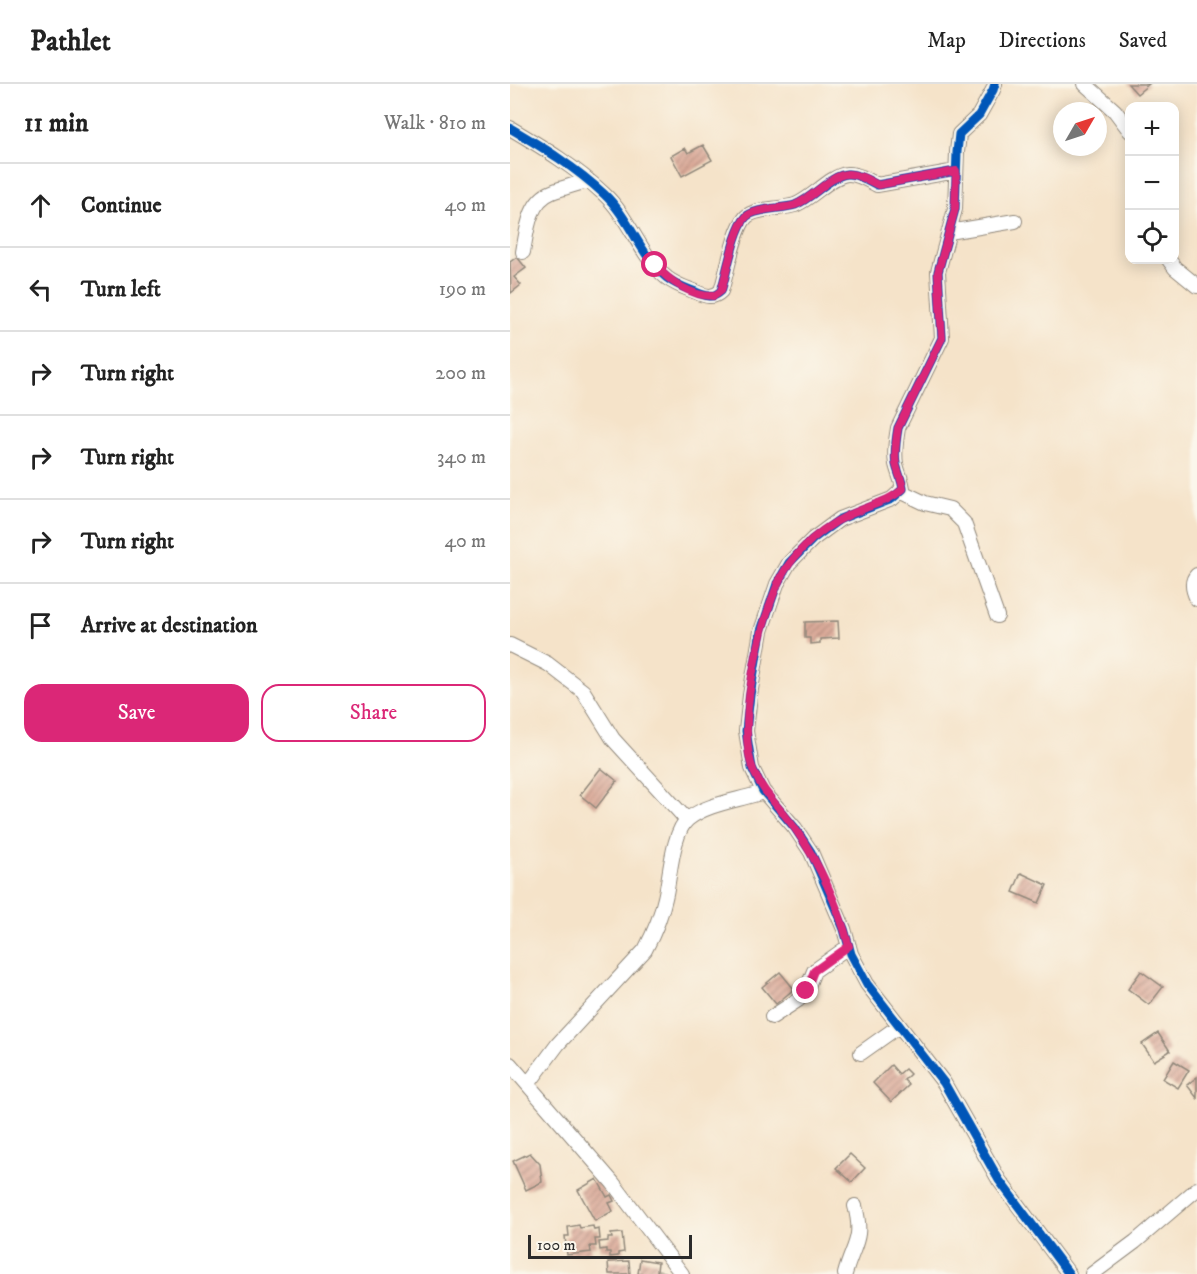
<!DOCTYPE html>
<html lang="en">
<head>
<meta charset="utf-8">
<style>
	body { margin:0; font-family:"IM FELL DW Pica",serif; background:#f2f2f2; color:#222 }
	.controls { position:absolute; right:18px; top:18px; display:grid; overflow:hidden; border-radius:12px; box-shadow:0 3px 15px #0003 }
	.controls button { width:54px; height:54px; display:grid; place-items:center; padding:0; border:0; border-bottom:2px solid #e0e0e0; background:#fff; color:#222; font:30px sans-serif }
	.compass { position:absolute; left:543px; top:18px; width:54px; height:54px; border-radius:50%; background:#fff; box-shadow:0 3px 15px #0003; rotate:51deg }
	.scale { position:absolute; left:18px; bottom:15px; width:164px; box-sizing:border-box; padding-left:6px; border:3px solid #2b2b2b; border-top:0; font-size:16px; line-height:21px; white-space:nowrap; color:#2b2b2b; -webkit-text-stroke:4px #fbf7ec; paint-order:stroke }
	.stop { position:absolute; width:18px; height:18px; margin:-14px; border:4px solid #db2777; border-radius:50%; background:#fff }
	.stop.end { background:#db2777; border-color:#fff; box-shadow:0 2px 6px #0008 }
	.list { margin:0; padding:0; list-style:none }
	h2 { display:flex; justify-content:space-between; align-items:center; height:78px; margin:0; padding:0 24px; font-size:26px }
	h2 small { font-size:20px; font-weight:400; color:#767676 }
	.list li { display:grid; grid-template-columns:39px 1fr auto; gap:18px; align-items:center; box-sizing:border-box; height:84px; padding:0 24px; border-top:2px solid #e0e0e0 }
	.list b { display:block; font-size:22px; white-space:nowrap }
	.list em { font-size:20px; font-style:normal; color:#767676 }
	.actions { display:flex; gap:12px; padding:18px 24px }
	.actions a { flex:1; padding:14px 0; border:2px solid #db2777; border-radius:18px; text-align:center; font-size:21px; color:#db2777 }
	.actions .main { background:#db2777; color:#fff }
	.icon { flex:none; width:33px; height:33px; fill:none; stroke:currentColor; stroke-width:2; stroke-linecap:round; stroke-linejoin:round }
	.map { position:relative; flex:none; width:687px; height:1190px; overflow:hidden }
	header { display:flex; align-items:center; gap:36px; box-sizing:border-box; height:84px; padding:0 30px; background:#fff; border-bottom:2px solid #e0e0e0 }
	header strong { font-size:28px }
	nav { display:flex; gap:33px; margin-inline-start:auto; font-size:21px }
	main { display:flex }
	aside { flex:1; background:#fff }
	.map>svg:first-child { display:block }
	.building { fill:url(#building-hatch) }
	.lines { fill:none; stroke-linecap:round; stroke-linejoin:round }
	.street-casing { stroke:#90877a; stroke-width:16 }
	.street { stroke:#fff; stroke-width:14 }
	.cycleway-casing { stroke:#fbf7ec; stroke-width:13 }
	.cycleway { stroke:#0057b8; stroke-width:9 }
	.route { stroke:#db2777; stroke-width:8 }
</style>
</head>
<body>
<header>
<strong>Pathlet</strong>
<nav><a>Map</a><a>Directions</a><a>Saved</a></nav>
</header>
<main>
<aside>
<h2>11 min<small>Walk · 810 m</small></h2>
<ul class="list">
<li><svg class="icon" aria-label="ahead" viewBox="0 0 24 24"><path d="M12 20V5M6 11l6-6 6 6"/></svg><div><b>Continue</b></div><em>40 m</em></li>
<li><svg class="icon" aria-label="left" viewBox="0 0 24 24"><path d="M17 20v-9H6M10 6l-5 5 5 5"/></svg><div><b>Turn left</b></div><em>190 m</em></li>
<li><svg class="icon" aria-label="right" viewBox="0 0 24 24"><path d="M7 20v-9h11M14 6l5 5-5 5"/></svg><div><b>Turn right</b></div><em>200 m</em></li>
<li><svg class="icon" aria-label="right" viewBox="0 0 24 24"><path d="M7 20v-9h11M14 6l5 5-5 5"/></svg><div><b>Turn right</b></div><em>340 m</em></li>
<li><svg class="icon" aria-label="right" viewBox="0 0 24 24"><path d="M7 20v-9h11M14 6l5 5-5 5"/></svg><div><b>Turn right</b></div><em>40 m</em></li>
<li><svg class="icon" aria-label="arrive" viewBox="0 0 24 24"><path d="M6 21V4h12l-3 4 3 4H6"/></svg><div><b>Arrive at destination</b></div></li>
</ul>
<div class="actions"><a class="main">Save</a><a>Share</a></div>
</aside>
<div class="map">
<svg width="687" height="1190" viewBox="0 0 687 1190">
	<defs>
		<pattern id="building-hatch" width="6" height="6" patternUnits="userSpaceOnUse" patternTransform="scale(1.5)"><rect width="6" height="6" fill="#dbaa99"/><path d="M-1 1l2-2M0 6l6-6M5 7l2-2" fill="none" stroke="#b28b7d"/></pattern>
	</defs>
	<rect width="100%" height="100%" fill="#fbf7ec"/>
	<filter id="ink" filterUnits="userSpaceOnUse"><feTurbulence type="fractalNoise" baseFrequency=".0167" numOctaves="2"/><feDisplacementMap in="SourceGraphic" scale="12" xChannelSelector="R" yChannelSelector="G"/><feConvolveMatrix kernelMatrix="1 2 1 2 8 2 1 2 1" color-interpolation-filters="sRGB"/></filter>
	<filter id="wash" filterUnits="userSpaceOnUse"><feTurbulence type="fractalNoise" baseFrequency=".008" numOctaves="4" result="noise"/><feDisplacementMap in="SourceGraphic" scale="24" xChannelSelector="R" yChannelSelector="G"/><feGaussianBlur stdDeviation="1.35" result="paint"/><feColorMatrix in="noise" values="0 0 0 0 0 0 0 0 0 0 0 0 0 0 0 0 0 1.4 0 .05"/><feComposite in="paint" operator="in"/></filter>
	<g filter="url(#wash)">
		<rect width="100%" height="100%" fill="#f5e3c9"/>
		<g id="blocks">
			<path class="building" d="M 618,0 L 639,0 L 627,10 Z
				M 193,61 L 202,76 L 172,92 L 161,72 L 175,64 L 178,69 Z
				M 7,173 L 16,184 L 4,193 L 11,201 L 1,209 L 0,178 Z
				M 328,537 L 329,554 L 310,555 L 310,559 L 300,560 L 300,554 L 295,554 L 295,538 Z
				M 91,684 L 107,697 L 86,724 L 70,711 Z
				M 511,789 L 537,801 L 529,819 L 503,808 Z
				M 631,887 L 653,903 L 639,921 L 618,905 Z
				M 270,888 L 284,905 L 266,920 L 252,903 Z
				M 648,949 L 660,967 L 644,977 L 632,960 Z
				M 664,977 L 679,986 L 668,1004 L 653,995 Z
				M 381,981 L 389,990 L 395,985 L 400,990 L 394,996 L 399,1001 L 381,1018 L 363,999 Z
				M 687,993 L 687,1014 L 677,1001 Z
				M 20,1069 L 30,1080 L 32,1098 L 16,1106 L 3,1077 Z
				M 340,1070 L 355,1084 L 342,1098 L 326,1084 Z
				M 87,1095 L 97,1113 L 101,1111 L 104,1117 L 99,1119 L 103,1127 L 85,1137 L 68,1106 Z
				M 69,1141 L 70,1144 L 83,1142 L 84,1146 L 89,1145 L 90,1155 L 85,1155 L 86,1162 L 80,1162 L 81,1168 L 57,1171 L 55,1152 L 59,1152 L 58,1143 Z
				M 112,1149 L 114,1168 L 108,1169 L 108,1172 L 100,1173 L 100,1168 L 96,1168 L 96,1165 L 90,1166 L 89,1158 L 98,1157 L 98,1154 L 102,1154 L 101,1150 Z
				M 130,1175 L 148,1178 L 147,1187 L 155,1188 L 154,1190 L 128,1190 Z
				M 119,1177 L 120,1190 L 99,1190 L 98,1178 Z"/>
		</g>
	</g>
	<g filter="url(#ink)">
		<use href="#blocks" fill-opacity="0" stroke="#90877a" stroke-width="1.5"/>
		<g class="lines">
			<defs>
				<path id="street" d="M 485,0 L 483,6 L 469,31 L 449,50 L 447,68 L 445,125 L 428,188 L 432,254 L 388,344 C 386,356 384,368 386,380 C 388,389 392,396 393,405 L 382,415 L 330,435 L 303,455 L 279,479 L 267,500 L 251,547 L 240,611 L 236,647 L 242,684 L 253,707 L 285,744 L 301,768 L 334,845 L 341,870 L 357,900 L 434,999 L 489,1096 L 559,1190
					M 575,0 L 605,27 L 620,47
					M 0,44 C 34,64 65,83 94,110 C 120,134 130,172 157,194 C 166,201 176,204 186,208 C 195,212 203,215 211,207 C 217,189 224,146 236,133 C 244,124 273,125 285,121 C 303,114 320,92 337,90 C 347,89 360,97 367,101 L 446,87
					M 439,148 L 505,137
					M 13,168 C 17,146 19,117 42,108 C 54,103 66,101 78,96
					M 659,176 L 665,184 L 687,202
					M 390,407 L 415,419 L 440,425 L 454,439 L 487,532
					M 687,491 C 680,498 683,507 687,515
					M 0,561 L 38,580 L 73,607 L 103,655 L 177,736
					M 262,933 L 288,916 L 296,907 L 304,887 L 339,862
					M 351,969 L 389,942
					M 0,980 L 103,1099 L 172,1190
					M 19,999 L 48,960 L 135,866 C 144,849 151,833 155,814 C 160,795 162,748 178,735 C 197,720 225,717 247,710 L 253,707
					M 335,1190 C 343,1160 354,1156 345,1122
					M 582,1190 L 625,1158 L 687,1105"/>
			</defs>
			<use href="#street" class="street-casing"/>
			<use href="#street" class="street"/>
			<defs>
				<path id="cycleway" d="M 485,0 L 483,6 L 469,31 L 449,50 L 447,68 L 445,125 L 428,188 L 432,254 L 388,344 C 386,356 384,368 386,380 C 388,389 392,396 393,405 L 382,415 L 330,435 L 303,455 L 279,479 L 267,500 L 251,547 L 240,611 L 236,647 L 242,684 L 253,707 L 285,744 L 301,768 L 334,845 L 341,870 L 357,900 L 434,999 L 489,1096 L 559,1190
					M 0,44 C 34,64 65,83 94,110 C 120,134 130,172 157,194 C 166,201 176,204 186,208 C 195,212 203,215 211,207 C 217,189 224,146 236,133 C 244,124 273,125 285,121 C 303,114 320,92 337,90 C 347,89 360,97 367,101 L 446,87"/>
			</defs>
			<use href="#cycleway" class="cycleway-casing"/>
			<use href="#cycleway" class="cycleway"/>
		</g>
	</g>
	<g class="lines" filter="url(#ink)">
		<path class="route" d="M 145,181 C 159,197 182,213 204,212 L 211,207 C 217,189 224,146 236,133 C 244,124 273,125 285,121 C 303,114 319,92 337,90 C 347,89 360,97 368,101 L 446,87 L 445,125 L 428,188 L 432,254 L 388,344 C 386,356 384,368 386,380 C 388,389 392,396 393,405 C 380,416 368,419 353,425 C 334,432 317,442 302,455 C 288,468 274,484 267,502 C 249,544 225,645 244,688 C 255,712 272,725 286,746 C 310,781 328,821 339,862 L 304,887 L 296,907"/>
	</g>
</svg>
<div class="controls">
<button>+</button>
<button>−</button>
<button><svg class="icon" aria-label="locate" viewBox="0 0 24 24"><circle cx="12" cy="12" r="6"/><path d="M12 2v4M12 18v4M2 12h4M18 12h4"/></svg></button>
</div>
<svg class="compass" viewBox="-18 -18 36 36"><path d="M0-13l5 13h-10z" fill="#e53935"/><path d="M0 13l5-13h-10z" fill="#767676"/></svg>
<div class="scale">100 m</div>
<div class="stop" style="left:145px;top:181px"></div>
<div class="stop end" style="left:296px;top:907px"></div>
</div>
</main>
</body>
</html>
